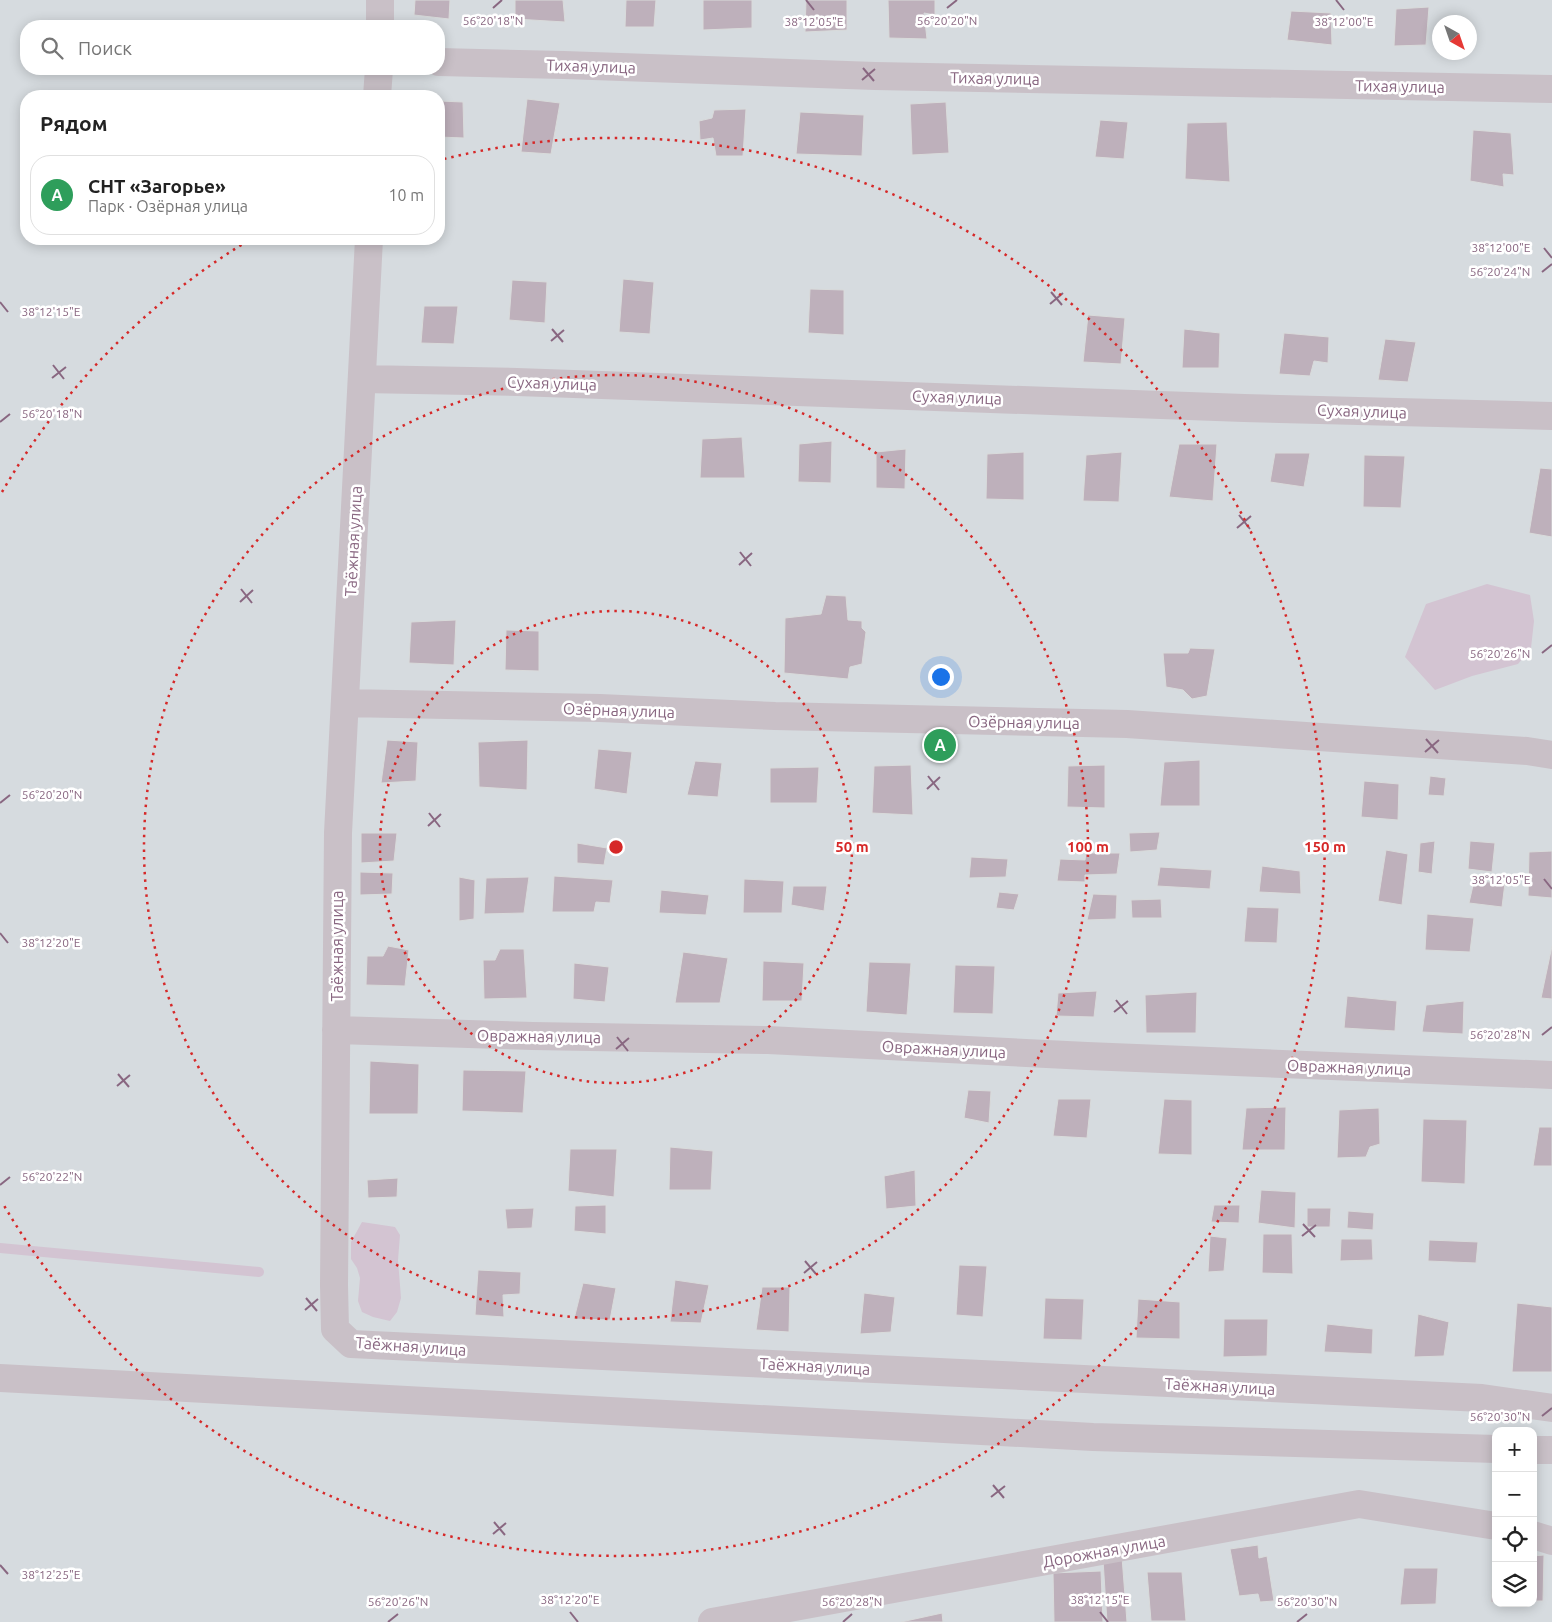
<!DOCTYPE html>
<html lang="ru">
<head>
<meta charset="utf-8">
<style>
	body { margin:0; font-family:Ubuntu,sans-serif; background:#f6f6f6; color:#222 }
	.controls { position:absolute; right:15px; bottom:15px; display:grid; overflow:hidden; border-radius:10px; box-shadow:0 2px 12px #0003 }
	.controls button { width:45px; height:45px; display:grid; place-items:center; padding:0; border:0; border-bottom:1px solid #e0e0e0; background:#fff; color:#222; font:25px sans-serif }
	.compass { position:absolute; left:1432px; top:15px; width:45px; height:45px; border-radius:50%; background:#fff; box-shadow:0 2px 12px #0003; rotate:140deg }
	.you { position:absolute; left:940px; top:676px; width:18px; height:18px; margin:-12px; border:4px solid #fff; border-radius:50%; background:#1a73e8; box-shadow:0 0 0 8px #1a73e833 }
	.badge { display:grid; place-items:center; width:32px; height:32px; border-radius:50%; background:#ea580c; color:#fff; font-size:16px; font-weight:700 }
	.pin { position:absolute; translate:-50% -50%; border:2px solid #fff; box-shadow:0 1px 5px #0006 }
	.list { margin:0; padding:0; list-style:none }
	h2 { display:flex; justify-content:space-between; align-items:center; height:65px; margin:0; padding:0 20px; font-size:21px }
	h2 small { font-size:16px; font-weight:400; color:#767676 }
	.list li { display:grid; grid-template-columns:32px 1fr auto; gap:15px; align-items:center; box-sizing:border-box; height:80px; margin:0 10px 10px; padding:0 10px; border:1px solid #e0e0e0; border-radius:20px }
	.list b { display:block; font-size:19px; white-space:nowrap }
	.list p { margin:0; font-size:16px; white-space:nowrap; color:#767676 }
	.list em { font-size:16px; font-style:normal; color:#767676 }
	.icon { flex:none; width:28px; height:28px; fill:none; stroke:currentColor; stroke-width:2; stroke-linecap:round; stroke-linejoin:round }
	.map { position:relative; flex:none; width:1552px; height:1622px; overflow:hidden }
	.search { position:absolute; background:#fff; box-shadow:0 2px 12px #0003; left:20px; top:20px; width:425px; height:55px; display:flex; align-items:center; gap:12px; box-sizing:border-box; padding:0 18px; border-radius:20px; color:#767676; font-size:19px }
	.panel { position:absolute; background:#fff; box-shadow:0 2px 12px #0003; left:20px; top:90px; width:425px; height:155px; border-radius:20px }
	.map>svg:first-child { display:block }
	.green { fill:#d6dbdf; fill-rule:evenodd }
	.water { fill:#d3c4d2 }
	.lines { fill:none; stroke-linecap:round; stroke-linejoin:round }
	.stream { stroke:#d3c4d2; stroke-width:10 }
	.building { fill:#beb0bb; stroke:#d9dbdb }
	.minor { stroke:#c9c0c7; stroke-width:28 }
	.ticks { fill:none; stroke:#896781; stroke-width:2 }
	.ring { fill:none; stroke:#d62828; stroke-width:2.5; stroke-dasharray:2.5 5 }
	.labels { text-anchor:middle; stroke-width:5; stroke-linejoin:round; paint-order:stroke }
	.street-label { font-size:16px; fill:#896781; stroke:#fff }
	.ticks-label { font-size:12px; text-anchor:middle; fill:#896781; stroke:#fff; stroke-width:5; stroke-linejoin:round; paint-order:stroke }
	.centre { fill:#d62828; stroke:#fff; stroke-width:2.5 }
	.ring-label { font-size:15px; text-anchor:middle; font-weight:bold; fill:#d62828; stroke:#fff; stroke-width:5; stroke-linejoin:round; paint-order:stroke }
</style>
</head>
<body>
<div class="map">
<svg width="1552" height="1622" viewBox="0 0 1552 1622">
	<rect width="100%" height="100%" fill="#f7f9f9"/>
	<path class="green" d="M 0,0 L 1552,0 L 1552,1622 L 0,1622 ZM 1440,22 L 1470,22 L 1470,52 L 1440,52 ZM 26,26 L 439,26 L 439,69 L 26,69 ZM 26,96 L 439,96 L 439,239 L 26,239 ZM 1496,1431 L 1533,1431 L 1533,1603 L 1496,1603 Z"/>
	<path class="water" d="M 1487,584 L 1530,595 L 1534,621 L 1531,648 L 1518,664 L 1472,676 L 1435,690 L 1405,657 L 1426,604 Z
		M 362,1222 L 395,1227 L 400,1235 L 398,1260 L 401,1298 L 397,1312 L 390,1321 L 373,1317 L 362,1312 L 358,1301 L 360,1278 L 357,1268 L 351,1259 L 351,1242 Z"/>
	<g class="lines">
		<path class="stream" d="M 0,1248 L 259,1272"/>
	</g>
	<path class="building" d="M 415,0 L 450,0 L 449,19 L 414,15 Z
		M 515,0 L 563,0 L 565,22 L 515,19 Z
		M 626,0 L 656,0 L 654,27 L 625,27 Z
		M 703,0 L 752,0 L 752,28 L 703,30 Z
		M 806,0 L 847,0 L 847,30 L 805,32 Z
		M 888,0 L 935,0 L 935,15 L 924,13 L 927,39 L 889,38 Z
		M 1429,7 L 1426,45 L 1394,46 L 1396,9 Z
		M 1291,11 L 1331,13 L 1332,45 L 1287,40 Z
		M 527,99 L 560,103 L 551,154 L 521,152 Z
		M 439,101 L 463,102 L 464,138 L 439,137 Z
		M 946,102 L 949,153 L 912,155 L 910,104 Z
		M 746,109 L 743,156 L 716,156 L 713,138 L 700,140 L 699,121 L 712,118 L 714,110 Z
		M 800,112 L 864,115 L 862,156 L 796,154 Z
		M 1100,120 L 1128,122 L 1124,159 L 1095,157 Z
		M 1227,122 L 1230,182 L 1185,179 L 1187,123 Z
		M 1473,130 L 1511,133 L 1514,175 L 1503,174 L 1504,187 L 1470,181 Z
		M 623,279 L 654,282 L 650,334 L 619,332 Z
		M 512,280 L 547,282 L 545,323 L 509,320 Z
		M 810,289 L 844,290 L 844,335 L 808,333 Z
		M 424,306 L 458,306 L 454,344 L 421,343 Z
		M 1088,315 L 1125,318 L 1121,364 L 1083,362 Z
		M 1184,329 L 1220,333 L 1219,368 L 1182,368 Z
		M 1284,333 L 1329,337 L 1328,363 L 1314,361 L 1310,376 L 1279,374 Z
		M 1385,339 L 1416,342 L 1408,382 L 1378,380 Z
		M 742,437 L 745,478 L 700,478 L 702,439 Z
		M 832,441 L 831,483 L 798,482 L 799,444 Z
		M 1179,444 L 1217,444 L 1213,501 L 1169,497 Z
		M 906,449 L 905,489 L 876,488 L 876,452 Z
		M 1024,452 L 1024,500 L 986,499 L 987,454 Z
		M 1122,452 L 1119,502 L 1083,501 L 1086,455 Z
		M 1275,453 L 1310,453 L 1304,487 L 1270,482 Z
		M 1364,455 L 1405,456 L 1401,508 L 1363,507 Z
		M 1540,468 L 1552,469 L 1552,537 L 1529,533 Z
		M 826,595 L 846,596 L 848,620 L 862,621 L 862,628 L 866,632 L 862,664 L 850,667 L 848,679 L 784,673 L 785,618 L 821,614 Z
		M 456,620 L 454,665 L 409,663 L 411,622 Z
		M 506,630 L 539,631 L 539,671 L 505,670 Z
		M 1190,648 L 1215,649 L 1207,696 L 1192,699 L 1183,690 L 1166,687 L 1163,653 L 1188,653 Z
		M 387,740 L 418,742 L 416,781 L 381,783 Z
		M 528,740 L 527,790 L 479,787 L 478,742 Z
		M 598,749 L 632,752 L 627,794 L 594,789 Z
		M 1200,760 L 1200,806 L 1160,806 L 1164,762 Z
		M 695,761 L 722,763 L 718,797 L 687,795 Z
		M 911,765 L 913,815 L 872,813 L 874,766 Z
		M 1105,765 L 1105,808 L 1067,807 L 1068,766 Z
		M 819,767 L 817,803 L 770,803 L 770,768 Z
		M 1430,776 L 1446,778 L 1444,796 L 1428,795 Z
		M 1364,781 L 1399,784 L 1398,820 L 1361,817 Z
		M 1160,832 L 1157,850 L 1130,852 L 1129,833 Z
		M 361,833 L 397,833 L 394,861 L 361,863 Z
		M 1435,841 L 1432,874 L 1418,872 L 1420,843 Z
		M 1470,841 L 1495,843 L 1492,872 L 1468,869 Z
		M 577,843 L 607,848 L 604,865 L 577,863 Z
		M 1386,850 L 1408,854 L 1402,905 L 1378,901 Z
		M 1552,851 L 1552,898 L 1528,896 L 1529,852 Z
		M 1086,853 L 1120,853 L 1117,874 L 1085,875 L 1085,882 L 1057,881 L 1060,859 L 1085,860 Z
		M 971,857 L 1008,859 L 1006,877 L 969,878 Z
		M 1262,866 L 1300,871 L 1301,894 L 1259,892 Z
		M 1160,867 L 1212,870 L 1210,889 L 1157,886 Z
		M 360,872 L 393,873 L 392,894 L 360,895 Z
		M 554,876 L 613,880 L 610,903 L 596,902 L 594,912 L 552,912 Z
		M 459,877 L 475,880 L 474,919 L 459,921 Z
		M 529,877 L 524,913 L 484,914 L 486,878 Z
		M 744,879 L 784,881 L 782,913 L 743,913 Z
		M 1474,881 L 1505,883 L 1502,907 L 1469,903 Z
		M 793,886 L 827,886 L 824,911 L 791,905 Z
		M 661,890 L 709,895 L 706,915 L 659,913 Z
		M 999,892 L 1019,894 L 1014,910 L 996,908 Z
		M 1093,894 L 1117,895 L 1116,919 L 1087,920 Z
		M 1161,899 L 1162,918 L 1132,918 L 1131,900 Z
		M 1247,907 L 1279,908 L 1277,943 L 1244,942 Z
		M 1427,914 L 1474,918 L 1470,952 L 1425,950 Z
		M 388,946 L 409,950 L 405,986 L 366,985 L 367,956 L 383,956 Z
		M 1552,946 L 1552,999 L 1541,998 Z
		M 500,949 L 524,949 L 527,998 L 484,999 L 483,960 L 495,960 Z
		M 683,952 L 728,958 L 720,1003 L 675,1003 Z
		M 763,961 L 804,963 L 802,1001 L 762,1001 Z
		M 869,962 L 911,963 L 907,1015 L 866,1012 Z
		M 574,963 L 609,967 L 605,1002 L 573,999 Z
		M 955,965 L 995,966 L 993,1014 L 953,1013 Z
		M 1097,991 L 1094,1017 L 1056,1016 L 1058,993 Z
		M 1197,992 L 1196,1033 L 1146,1033 L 1145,995 Z
		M 1347,996 L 1397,1001 L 1395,1031 L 1344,1028 Z
		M 1464,1001 L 1463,1034 L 1422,1032 L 1426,1005 Z
		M 370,1061 L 419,1064 L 418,1114 L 369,1114 Z
		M 463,1070 L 526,1071 L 523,1113 L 462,1111 Z
		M 968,1090 L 991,1091 L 989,1123 L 964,1118 Z
		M 1058,1099 L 1091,1099 L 1087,1138 L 1053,1136 Z
		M 1164,1099 L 1192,1100 L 1192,1155 L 1158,1154 Z
		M 1286,1107 L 1285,1150 L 1242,1150 L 1246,1108 Z
		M 1379,1108 L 1380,1144 L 1370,1147 L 1366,1157 L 1337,1158 L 1339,1110 Z
		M 1423,1119 L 1467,1120 L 1465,1184 L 1421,1182 Z
		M 1539,1127 L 1552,1127 L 1552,1166 L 1533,1166 Z
		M 670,1147 L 713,1151 L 711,1190 L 669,1190 Z
		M 570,1149 L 617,1149 L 614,1197 L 568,1191 Z
		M 915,1170 L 916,1206 L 886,1209 L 884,1176 Z
		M 398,1178 L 397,1197 L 368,1198 L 367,1180 Z
		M 1261,1190 L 1296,1192 L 1295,1228 L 1258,1223 Z
		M 606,1205 L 606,1234 L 574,1231 L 575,1206 Z
		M 1214,1205 L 1240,1205 L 1239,1223 L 1211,1222 Z
		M 534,1208 L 532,1228 L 507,1229 L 505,1209 Z
		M 1307,1208 L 1331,1208 L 1330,1227 L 1307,1227 Z
		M 1348,1211 L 1374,1213 L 1373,1230 L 1347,1228 Z
		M 1263,1234 L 1292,1234 L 1293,1274 L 1262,1273 Z
		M 1210,1236 L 1227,1238 L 1224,1271 L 1208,1272 Z
		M 1341,1239 L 1372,1239 L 1373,1260 L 1340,1261 Z
		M 1429,1240 L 1478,1242 L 1476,1263 L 1428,1261 Z
		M 959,1265 L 987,1266 L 983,1317 L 956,1315 Z
		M 478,1270 L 521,1272 L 520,1294 L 503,1295 L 504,1317 L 475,1315 Z
		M 675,1280 L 709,1285 L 701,1323 L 670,1322 Z
		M 583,1283 L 616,1288 L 610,1320 L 574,1319 Z
		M 762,1287 L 790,1287 L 789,1332 L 756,1330 Z
		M 864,1293 L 895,1297 L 891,1332 L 860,1334 Z
		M 1045,1298 L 1084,1299 L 1082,1340 L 1043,1339 Z
		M 1138,1299 L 1180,1302 L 1180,1339 L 1136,1338 Z
		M 1517,1303 L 1552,1307 L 1552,1372 L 1512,1372 Z
		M 1418,1314 L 1449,1322 L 1444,1356 L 1414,1357 Z
		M 1224,1319 L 1268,1319 L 1267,1356 L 1223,1357 Z
		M 1327,1324 L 1373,1329 L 1372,1354 L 1324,1352 Z
		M 1258,1545 L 1259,1558 L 1267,1556 L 1274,1601 L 1260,1602 L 1258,1594 L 1239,1596 L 1230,1549 Z
		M 1544,1555 L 1543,1601 L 1533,1601 L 1533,1556 Z
		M 1122,1557 L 1127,1622 L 1107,1622 L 1103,1560 Z
		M 1496,1560 L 1496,1602 L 1491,1602 L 1494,1561 Z
		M 1404,1568 L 1438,1568 L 1436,1604 L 1400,1605 Z
		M 1101,1571 L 1103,1622 L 1054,1622 L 1053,1573 Z
		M 1147,1572 L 1182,1572 L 1186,1621 L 1151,1621 Z
		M 942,1613 L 943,1622 L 901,1622 Z"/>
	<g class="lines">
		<path class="minor" d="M 380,26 L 380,0
			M 439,62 L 564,65 L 875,76 L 1552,89
			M 377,96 L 379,69
			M 369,239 L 338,833 L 334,1285 L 335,1329 L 351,1344 L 1482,1398 L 1552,1408
			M 362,379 L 517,382 L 1244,408 L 1552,416
			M 345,703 L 600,708 L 775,716 L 1127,724 L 1527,751 L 1552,755
			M 336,1030 L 533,1036 L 768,1040 L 1087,1056 L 1552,1075
			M 0,1378 L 1093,1437 L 1496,1449
			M 1533,1450 L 1552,1450
			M 1533,1535 L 1552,1541
			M 712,1622 L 1359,1504 L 1496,1526"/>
	</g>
	<path class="ticks" d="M 806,0 L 814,10M 1336,0 L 1344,10M 493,8 L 502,0M 947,8 L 957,0M 863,68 L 874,81M 862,80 L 875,69M 1544,248 L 1552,258M 1542,272 L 1552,264M 1051,292 L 1062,305M 0,302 L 8,312M 1050,304 L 1063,293M 552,329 L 563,342M 551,341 L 564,330M 53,365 L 64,379M 52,378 L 66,367M 0,422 L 10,414M 1239,515 L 1250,529M 1237,528 L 1251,516M 740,552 L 751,566M 739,565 L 752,553M 241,589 L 252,603M 240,602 L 253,590M 1542,653 L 1552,645M 1426,739 L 1438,753M 1425,752 L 1439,740M 928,776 L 939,790M 927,789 L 940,777M 0,803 L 10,795M 429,813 L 440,827M 428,826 L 441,814M 1544,879 L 1552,889M 0,933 L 8,943M 1116,1000 L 1127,1014M 1114,1012 L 1128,1001M 1542,1035 L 1552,1027M 617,1037 L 628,1051M 616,1049 L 629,1038M 118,1074 L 129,1087M 117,1086 L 130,1075M 0,1185 L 10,1177M 1303,1224 L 1315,1237M 1302,1236 L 1316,1225M 805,1261 L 816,1274M 804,1273 L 817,1262M 306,1298 L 317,1311M 305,1310 L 318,1299M 1542,1416 L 1552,1408M 993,1485 L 1004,1498M 991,1497 L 1005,1486M 494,1522 L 505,1535M 493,1534 L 506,1523M 0,1565 L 8,1574M 570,1612 L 578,1622M 1100,1612 L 1108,1622M 388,1622 L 398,1614M 843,1622 L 852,1614M 1297,1622 L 1307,1614"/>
	<g class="ring">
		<circle cx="616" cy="847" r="236"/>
		<circle cx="616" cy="847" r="472"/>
		<path d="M2 492A709 709 0 0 1 251 239M444 159A709 709 0 1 1 2 1202"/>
	</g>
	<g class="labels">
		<g class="street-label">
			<text transform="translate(591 66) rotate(2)" y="6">Тихая улица</text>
			<text transform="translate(995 78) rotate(1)" y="6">Тихая улица</text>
			<text transform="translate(1400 86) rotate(1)" y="6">Тихая улица</text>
			<text transform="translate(552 383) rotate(2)" y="6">Сухая улица</text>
			<text transform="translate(957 397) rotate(2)" y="6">Сухая улица</text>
			<text transform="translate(1362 411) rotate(2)" y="6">Сухая улица</text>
			<text transform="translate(353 541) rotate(-87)" y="6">Таёжная улица</text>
			<text transform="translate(619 710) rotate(2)" y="6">Озёрная улица</text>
			<text transform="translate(1024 722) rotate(1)" y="6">Озёрная улица</text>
			<text transform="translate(337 946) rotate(-90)" y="6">Таёжная улица</text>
			<text transform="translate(539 1036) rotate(1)" y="6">Овражная улица</text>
			<text transform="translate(944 1049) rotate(3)" y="6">Овражная улица</text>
			<text transform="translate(1349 1067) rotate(2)" y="6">Овражная улица</text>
			<text transform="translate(411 1346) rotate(4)" y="6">Таёжная улица</text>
			<text transform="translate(815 1366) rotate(3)" y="6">Таёжная улица</text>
			<text transform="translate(1220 1386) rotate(3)" y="6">Таёжная улица</text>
			<text transform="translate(1104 1551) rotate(-10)" y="6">Дорожная улица</text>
		</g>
	</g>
	<g class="ticks-label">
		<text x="493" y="25">56°20'18"N</text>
		<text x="947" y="25">56°20'20"N</text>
		<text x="814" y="26">38°12'05"E</text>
		<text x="1344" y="26">38°12'00"E</text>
		<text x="1501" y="252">38°12'00"E</text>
		<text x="1500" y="276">56°20'24"N</text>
		<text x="51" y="316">38°12'15"E</text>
		<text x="52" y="418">56°20'18"N</text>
		<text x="1500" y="658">56°20'26"N</text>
		<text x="52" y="799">56°20'20"N</text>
		<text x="1501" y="884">38°12'05"E</text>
		<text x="51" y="947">38°12'20"E</text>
		<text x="1500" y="1039">56°20'28"N</text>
		<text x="52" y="1181">56°20'22"N</text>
		<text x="1500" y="1421">56°20'30"N</text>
		<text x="51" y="1579">38°12'25"E</text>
		<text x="570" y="1604">38°12'20"E</text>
		<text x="1100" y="1604">38°12'15"E</text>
		<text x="398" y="1606">56°20'26"N</text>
		<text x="852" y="1606">56°20'28"N</text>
		<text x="1307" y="1606">56°20'30"N</text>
	</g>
	<circle cx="616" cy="847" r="8" class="centre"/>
	<g class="ring-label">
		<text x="852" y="852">50 m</text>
		<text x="1088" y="852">100 m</text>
		<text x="1325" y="852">150 m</text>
	</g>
</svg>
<div class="controls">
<button>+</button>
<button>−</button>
<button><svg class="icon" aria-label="locate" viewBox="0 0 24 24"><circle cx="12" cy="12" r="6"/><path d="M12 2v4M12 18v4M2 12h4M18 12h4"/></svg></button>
<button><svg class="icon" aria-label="layers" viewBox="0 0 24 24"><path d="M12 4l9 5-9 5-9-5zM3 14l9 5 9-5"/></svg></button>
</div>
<svg class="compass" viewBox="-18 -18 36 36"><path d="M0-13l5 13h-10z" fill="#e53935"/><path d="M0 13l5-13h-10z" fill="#767676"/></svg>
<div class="you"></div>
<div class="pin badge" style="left:940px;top:745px;background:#2e9e5b">A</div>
<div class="search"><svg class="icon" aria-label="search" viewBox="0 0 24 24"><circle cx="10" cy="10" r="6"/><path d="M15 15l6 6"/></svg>Поиск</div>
<section class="panel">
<h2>Рядом<small></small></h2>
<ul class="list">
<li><span class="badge" style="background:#2e9e5b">A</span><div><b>СНТ «Загорье»</b><p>Парк · Озёрная улица</p></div><em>10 m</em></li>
</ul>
</section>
</div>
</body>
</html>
